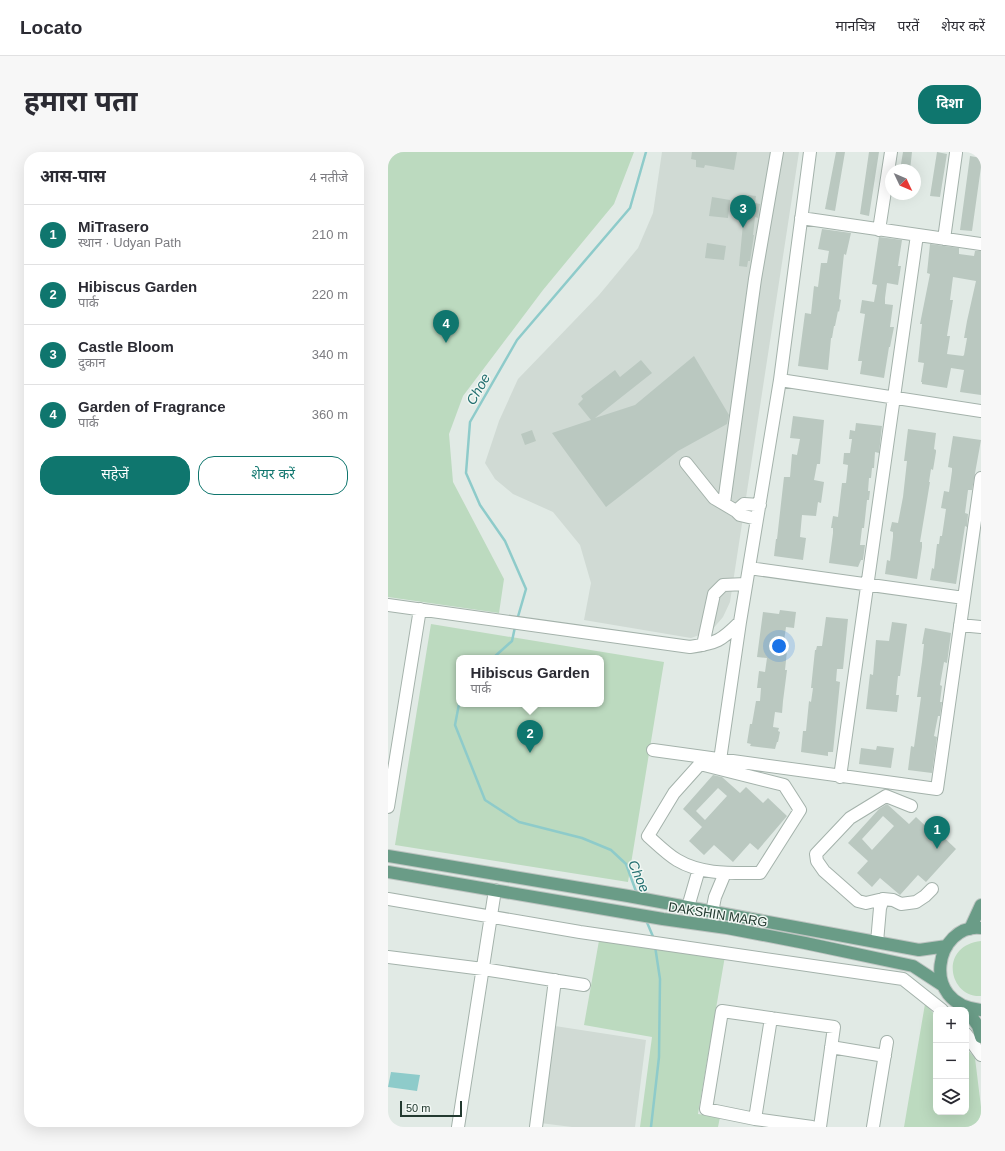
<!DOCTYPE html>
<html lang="hi">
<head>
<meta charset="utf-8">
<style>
	body { margin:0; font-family:Arial,"Noto Sans Devanagari",sans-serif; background:#f7f7f7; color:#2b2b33 }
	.controls { position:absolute; right:12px; bottom:12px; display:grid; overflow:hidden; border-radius:8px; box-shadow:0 4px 16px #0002 }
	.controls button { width:36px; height:36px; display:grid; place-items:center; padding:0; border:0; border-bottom:1px solid #e1e1e2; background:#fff; color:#2b2b33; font:20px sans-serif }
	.compass { position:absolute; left:497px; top:12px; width:36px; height:36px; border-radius:50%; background:#fff; box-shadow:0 4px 16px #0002; rotate:134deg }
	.scale { position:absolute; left:12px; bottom:10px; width:62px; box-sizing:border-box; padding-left:4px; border:2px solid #233a30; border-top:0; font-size:11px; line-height:14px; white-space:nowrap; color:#233a30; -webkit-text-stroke:3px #f1f7f3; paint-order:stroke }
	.you { position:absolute; left:391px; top:494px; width:14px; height:14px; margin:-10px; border:3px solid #fff; border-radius:50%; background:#1a73e8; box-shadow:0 0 0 6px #1a73e833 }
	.badge { display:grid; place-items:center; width:26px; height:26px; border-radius:50%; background:#0f766e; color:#fff; font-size:13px; font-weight:700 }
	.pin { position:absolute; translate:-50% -33px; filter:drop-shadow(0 1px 2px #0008) }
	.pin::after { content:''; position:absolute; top:21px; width:14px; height:12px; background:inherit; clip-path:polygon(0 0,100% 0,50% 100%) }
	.popup { position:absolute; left:68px; top:503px; width:148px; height:52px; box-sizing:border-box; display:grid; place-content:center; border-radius:8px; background:#fff; filter:drop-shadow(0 1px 3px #0005); font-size:13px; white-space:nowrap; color:#7c7c81 }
	.popup b { font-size:15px; color:#2b2b33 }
	.popup::after { content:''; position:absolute; left:50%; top:100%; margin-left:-8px; border:8px solid transparent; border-top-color:#fff }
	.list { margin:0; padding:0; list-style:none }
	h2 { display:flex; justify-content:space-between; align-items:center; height:52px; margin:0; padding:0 16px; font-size:17px }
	h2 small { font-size:13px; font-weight:400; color:#7c7c81 }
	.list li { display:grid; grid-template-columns:26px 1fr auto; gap:12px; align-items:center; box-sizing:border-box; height:60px; padding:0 16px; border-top:1px solid #e1e1e2 }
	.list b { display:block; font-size:15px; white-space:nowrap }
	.list p { margin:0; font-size:13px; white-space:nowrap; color:#7c7c81 }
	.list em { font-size:13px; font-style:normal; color:#7c7c81 }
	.actions { display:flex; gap:8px; padding:12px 16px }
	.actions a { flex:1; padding:9px 0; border:1px solid #0f766e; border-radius:16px; text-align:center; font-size:14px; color:#0f766e }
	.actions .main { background:#0f766e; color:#fff }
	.icon { flex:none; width:22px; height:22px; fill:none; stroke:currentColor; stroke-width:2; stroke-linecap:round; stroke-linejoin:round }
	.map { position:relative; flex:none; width:593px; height:975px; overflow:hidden; border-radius:16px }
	header { display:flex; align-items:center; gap:24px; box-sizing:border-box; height:56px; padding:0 20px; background:#fff; border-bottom:1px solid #e1e1e2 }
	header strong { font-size:19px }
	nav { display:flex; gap:22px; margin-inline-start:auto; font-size:14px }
	.intro { display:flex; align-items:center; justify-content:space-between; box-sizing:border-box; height:96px; padding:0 24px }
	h1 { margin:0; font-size:28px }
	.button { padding:10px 18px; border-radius:16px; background:#0f766e; color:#fff; font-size:14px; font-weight:700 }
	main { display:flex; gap:24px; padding:0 24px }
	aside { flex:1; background:#fff; border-radius:16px; box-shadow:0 4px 16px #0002 }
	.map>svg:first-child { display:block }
	.built { fill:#d0dad4 }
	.green { fill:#bcdabf; fill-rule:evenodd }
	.water { fill:#8ecbca }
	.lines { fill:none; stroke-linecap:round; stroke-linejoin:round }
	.stream { stroke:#8ecbca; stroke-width:2.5 }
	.building { fill:#bac8c0; fill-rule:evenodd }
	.minor-casing { stroke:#a4b2ab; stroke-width:14 }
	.major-casing { stroke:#bdc4c1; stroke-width:14 }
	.minor { stroke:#fff; stroke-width:12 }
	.major { stroke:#6a9c87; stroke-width:12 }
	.labels { text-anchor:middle; stroke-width:3; stroke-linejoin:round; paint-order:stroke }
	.street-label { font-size:13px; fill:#233a30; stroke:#f1f7f3 }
	.water-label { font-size:14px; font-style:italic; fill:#236f70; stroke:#f1f7f3 }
</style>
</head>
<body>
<header>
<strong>Locato</strong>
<nav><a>मानचित्र</a><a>परतें</a><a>शेयर करें</a></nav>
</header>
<div class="intro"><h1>हमारा पता</h1><a class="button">दिशा</a></div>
<main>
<aside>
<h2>आस-पास<small>4 नतीजे</small></h2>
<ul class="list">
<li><span class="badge">1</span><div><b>MiTrasero</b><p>स्थान · Udyan Path</p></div><em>210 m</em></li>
<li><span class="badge">2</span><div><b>Hibiscus Garden</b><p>पार्क</p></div><em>220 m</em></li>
<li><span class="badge">3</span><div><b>Castle Bloom</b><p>दुकान</p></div><em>340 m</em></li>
<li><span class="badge">4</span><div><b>Garden of Fragrance</b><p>पार्क</p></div><em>360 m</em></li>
</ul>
<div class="actions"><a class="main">सहेजें</a><a>शेयर करें</a></div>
</aside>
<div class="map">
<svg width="593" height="975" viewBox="0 0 593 975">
	<rect width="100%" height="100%" fill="#e1eae5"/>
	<path class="built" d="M 274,0 L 411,0 L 342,450 L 335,465 L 323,479 L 303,486 L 196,468 L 203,431 L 192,393 L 165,360 L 125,342 L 107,327 L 97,311 L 111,269 L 130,227 L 211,143 L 250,96 L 265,61 Z
		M 167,874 L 258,888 L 247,975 L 184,975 L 152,971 Z"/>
	<path class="green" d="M 0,0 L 246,0 L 226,52 L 155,138 L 75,244 L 61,282 L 65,330 L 116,427 L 111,461 L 0,445 Z
		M 43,472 L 276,510 L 240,730 L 7,693 ZM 71,506 L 213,506 L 213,552 L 71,552 Z
		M 212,783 L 337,804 L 310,962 L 332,965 L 330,975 L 252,975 L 264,885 L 196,873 Z
		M 593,789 L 593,844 C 561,846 550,794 593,789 Z
		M 537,852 L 548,864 L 548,960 L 578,960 L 578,896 L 587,906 L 593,955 L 593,975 L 516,975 Z"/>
	<path class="water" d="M 3,920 L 32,923 L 29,939 L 0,935 Z"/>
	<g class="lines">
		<path class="stream" d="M 129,468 L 138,437 L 117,389 L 92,353 L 78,321 L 82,270 L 129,188 L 242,56 L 258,0
			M 105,506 L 124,489 L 127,475
			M 71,552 L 67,573 L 97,648 L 131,670 L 194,686 L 223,698 L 238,712 L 249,742
			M 258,768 L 266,787
			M 263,975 L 271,905 L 272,827 L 267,794"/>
	</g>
	<path class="building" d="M 304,0 L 349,0 L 346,18 L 317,13 L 316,16 L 308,15 L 308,8 L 303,7 Z
		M 448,0 L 457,0 L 447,59 L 437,57 Z
		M 481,0 L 491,0 L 481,64 L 472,62 Z
		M 515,0 L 524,0 L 522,18 L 512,18 Z
		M 549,0 L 559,2 L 552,45 L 542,44 Z
		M 582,4 L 593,6 L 593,15 L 584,79 L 572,78 Z
		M 360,43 L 368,44 L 367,51 L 372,52 L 370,66 L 367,65 L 365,83 L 366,83 L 362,109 L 360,109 L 359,115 L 351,114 L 356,61 L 358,61 Z
		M 324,45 L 342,48 L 340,66 L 321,64 Z
		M 434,77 L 463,81 L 458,103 L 456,102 L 451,147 L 453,148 L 451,160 L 450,159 L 447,174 L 446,174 L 444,186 L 443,186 L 440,218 L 410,214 L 417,161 L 423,162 L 426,134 L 430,135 L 433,111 L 439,111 L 441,99 L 430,97 Z
		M 491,85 L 514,88 L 510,114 L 513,114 L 510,133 L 499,131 L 497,146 L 497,152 L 505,153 L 502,175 L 506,175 L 502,195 L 501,195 L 496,226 L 472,222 L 474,209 L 470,209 L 477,162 L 472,161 L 474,148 L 486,150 L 489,133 L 484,132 Z
		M 319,91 L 338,94 L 336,108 L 317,106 Z
		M 542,92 L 571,96 L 571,102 L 586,104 L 587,99 L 593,99 L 593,243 L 572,240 L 576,218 L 563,216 L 559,236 L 534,232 L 534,230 L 533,230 L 536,211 L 530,210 L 534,172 L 532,172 L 542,122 L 539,121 ZM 565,125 L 588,129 L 579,169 L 576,186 L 579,186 L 576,203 L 575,204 L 559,202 L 562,184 L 559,184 L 565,148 L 562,148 Z
		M 306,204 L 341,263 L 339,272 L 290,299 L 218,355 L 164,281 L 203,268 L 190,252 L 195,247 L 193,244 L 227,218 L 232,225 L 253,208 L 264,221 L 207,266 L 247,253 Z
		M 405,264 L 436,268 L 432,312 L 429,312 L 426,328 L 436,330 L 433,351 L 430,350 L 428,364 L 414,363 L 412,385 L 418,386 L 415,408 L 386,404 L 388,387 L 389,387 L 396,325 L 402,325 L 404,302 L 409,303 L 412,287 L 402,286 Z
		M 468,271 L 494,274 L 491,301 L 487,300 L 486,316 L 484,316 L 483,326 L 481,326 L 480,339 L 482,339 L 481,348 L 479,348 L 476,376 L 474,376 L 472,393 L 477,393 L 475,408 L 473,408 L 470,415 L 441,411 L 445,381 L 445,376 L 443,376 L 445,364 L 450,365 L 454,331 L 458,331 L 460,313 L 455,312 L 456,301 L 462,301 L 464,287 L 461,287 L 462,278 L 467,279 Z
		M 520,277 L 548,281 L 546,297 L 548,298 L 548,300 L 545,318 L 543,317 L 541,330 L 542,330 L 532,390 L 534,390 L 534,395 L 529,427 L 497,422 L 499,408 L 502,409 L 505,385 L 505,380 L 502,379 L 504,370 L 510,371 L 515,345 L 519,309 L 516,309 Z
		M 144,278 L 148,289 L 137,293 L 133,282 Z
		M 565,284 L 593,288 L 584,338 L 580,338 L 577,361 L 580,362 L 579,375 L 577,374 L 568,432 L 542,428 L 544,416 L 546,417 L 549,392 L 551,392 L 552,384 L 554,384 L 558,357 L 553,356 L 556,339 L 561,340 L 564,319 L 564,316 L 560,315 Z
		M 392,458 L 408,460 L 406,476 L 398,475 L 396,489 L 400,489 L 397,518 L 399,518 L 395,549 L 394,561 L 387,560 L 385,575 L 391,576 L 390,579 L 392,580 L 390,590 L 389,590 L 387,597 L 362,594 L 363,592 L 359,591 L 362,572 L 364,572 L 368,549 L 372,549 L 373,536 L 369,536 L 371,519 L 377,520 L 379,506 L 369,505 L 375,460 L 391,462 Z
		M 438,465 L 460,467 L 455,517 L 449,517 L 448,529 L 452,530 L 445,600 L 440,600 L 440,604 L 413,600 L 415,579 L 418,579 L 421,549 L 423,550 L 425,536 L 423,536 L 427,498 L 428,498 L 429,494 L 434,494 Z
		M 504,470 L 519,472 L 512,524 L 510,524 L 508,543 L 511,543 L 509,560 L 478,557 L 482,522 L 485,523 L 488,488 L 501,489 Z
		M 537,476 L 563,481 L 559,511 L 556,510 L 552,533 L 554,534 L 552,550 L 554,550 L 552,564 L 550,564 L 546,584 L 549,585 L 544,621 L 520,618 L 523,594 L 526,595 L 533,545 L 529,545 L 534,510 L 536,492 L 534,492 Z
		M 489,594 L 506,596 L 503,616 L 471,612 L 473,596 L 488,598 Z
		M 325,623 L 334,625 L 352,641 L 358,635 L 375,651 L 380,646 L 399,664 L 370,698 L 362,691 L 345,710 L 326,693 L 316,703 L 301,689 L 314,675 L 295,657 ZM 330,636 L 339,644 L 317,668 L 308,659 Z
		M 499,652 L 521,672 L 528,665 L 545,681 L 548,678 L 568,697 L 538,730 L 530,723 L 512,743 L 492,726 L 484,735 L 469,721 L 480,709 L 460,691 L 491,657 ZM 495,664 L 506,674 L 484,698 L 474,687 Z"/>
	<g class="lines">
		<defs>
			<path id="minor" d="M 413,66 L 593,92
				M 491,78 L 503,0
				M 556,87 L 568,1
				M 392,228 L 593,259
				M 298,311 L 326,346 L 348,359 L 352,363 L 369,367
				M 336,351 L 367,127 L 389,0
				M 348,359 L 356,352 L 372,353
				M 361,416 L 576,446
				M 0,453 L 302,495 C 329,491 333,489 352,470 L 392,228 L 422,0
				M 572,473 L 593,475
				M 315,493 L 326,442 L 335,433 L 358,432
				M 265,598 L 549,637 L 593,326
				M 332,608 L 352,470
				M 312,612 L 396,633 L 412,658 L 372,721 C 344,721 314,723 289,708 C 279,702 269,692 260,684 L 286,641 Z
				M 452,625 L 529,83
				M 0,655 L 32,457
				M 0,747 L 192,780 L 515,827 L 554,858
				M 495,747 L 478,751 L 470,749 L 436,719 L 429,709 L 428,702 L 462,666 L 498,644 L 523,654
				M 300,755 L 311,717
				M 324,760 L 327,745 L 337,721
				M 489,790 L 492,756 L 495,747 L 505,748 L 513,752 L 528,750 L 537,744 L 544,737
				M 0,805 L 95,817 L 196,833
				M 578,882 L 593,903
				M 443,895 L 497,904
				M 367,967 L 383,866
				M 70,975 L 107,738
				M 148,975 L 167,828
				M 424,975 L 367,967 L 318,957 L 334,859 L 446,875 L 432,975
				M 485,975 L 499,890"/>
			<path id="major" d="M 0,704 L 240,744 L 531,798 L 559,794
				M 0,720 L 275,767 L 339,776 L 417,791 L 525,814 L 554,833
				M 593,776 C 548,771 530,852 593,858
				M 582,777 L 593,753
				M 577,855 L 590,874 L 593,885"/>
		</defs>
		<use href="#minor" class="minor-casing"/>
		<use href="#major" class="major-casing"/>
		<use href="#minor" class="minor"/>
		<use href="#major" class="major"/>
	</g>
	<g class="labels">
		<g class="street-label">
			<text transform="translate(330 762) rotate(9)" y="5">DAKSHIN MARG</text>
		</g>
		<g class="water-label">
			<text transform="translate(90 237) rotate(-60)" y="5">Choe</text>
			<text transform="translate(251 724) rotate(66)" y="5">Choe</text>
		</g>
	</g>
</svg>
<div class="controls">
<button>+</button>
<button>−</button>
<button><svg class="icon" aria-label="layers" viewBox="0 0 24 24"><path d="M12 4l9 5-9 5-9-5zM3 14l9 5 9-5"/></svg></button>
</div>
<svg class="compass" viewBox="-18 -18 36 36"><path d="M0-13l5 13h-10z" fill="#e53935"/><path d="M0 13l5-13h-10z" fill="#7c7c81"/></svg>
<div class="scale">50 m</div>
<div class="you"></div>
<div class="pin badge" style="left:549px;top:697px">1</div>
<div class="pin badge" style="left:142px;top:601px">2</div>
<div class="popup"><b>Hibiscus Garden</b>पार्क</div>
<div class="pin badge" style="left:355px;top:76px">3</div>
<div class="pin badge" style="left:58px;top:191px">4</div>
</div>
</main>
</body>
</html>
